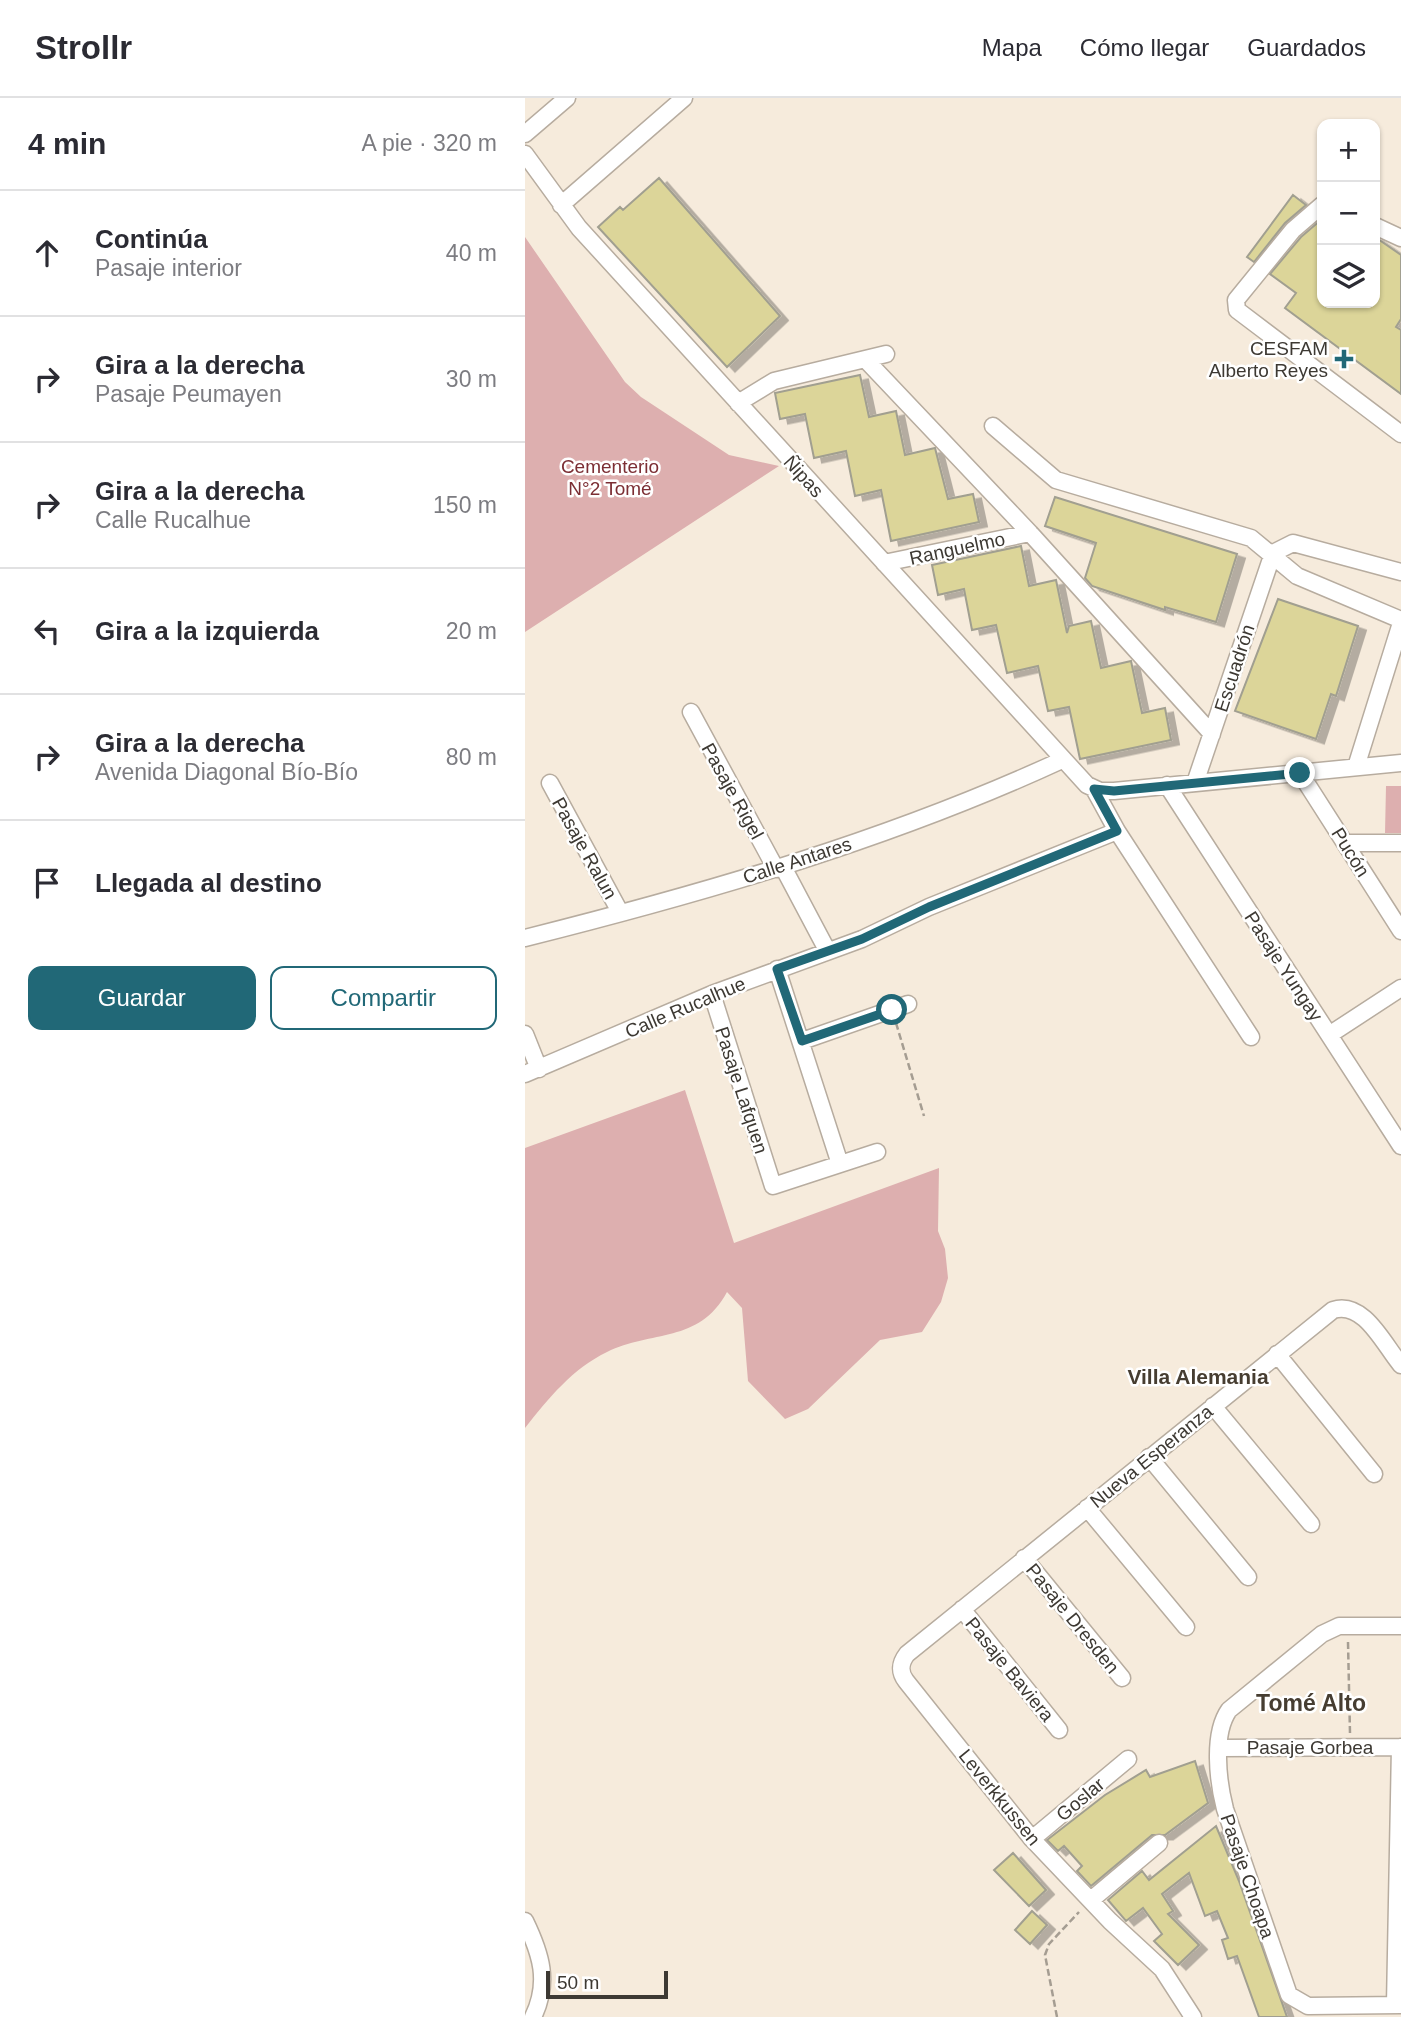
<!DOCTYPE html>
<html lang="es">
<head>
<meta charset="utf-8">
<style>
	body { margin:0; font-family:Arial,sans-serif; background:#f7f7f7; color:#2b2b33 }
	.controls { position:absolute; right:21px; top:21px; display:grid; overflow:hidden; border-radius:14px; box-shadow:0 2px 5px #0004 }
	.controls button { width:63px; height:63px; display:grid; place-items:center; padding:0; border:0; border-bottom:2px solid #e1e1e2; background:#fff; color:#2b2b33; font:35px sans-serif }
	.scale { position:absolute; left:21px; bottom:18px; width:122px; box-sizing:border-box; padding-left:7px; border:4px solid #3d3933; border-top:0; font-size:19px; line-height:24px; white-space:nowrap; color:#3d3933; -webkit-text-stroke:5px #fff; paint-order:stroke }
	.stop { position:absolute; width:21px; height:21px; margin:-16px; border:5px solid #216877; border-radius:50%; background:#fff }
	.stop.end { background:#216877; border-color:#fff; box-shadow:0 2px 7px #0008 }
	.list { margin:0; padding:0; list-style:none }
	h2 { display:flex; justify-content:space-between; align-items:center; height:91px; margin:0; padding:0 28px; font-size:30px }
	h2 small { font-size:23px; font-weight:400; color:#7c7c81 }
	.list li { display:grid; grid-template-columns:46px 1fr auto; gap:21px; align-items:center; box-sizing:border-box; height:126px; padding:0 28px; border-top:2px solid #e1e1e2 }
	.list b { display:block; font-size:26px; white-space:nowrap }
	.list p { margin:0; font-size:23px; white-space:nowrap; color:#7c7c81 }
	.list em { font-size:23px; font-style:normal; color:#7c7c81 }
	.actions { display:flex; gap:14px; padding:21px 28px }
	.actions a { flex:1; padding:16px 0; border:2px solid #216877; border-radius:14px; text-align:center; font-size:24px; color:#216877 }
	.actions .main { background:#216877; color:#fff }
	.icon { flex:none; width:38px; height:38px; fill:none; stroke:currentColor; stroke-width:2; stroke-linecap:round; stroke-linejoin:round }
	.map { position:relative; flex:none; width:876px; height:1919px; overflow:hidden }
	header { display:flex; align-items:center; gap:42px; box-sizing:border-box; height:98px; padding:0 35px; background:#fff; border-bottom:2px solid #e1e1e2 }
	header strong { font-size:33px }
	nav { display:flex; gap:38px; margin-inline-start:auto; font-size:24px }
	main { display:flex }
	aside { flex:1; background:#fff }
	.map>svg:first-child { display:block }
	.green { fill:#ddafaf }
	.building { fill:#dcd599; stroke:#a19f90; stroke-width:2; filter:url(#shadow) }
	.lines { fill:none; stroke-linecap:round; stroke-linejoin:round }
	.minor-casing { stroke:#b7ac9f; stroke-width:19 }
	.path { stroke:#a59d92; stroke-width:2.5; stroke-dasharray:7 3.5; stroke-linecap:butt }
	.minor { stroke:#fff; stroke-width:16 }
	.route { stroke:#216877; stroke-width:9 }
	.poi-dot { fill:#216877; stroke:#fff; stroke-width:2.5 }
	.labels { text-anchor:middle; stroke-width:5; stroke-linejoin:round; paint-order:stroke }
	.poi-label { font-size:19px; fill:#3d3933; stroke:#fff; text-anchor:end }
	.park-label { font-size:19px; fill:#7c2e34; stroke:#fff }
	.street-label { font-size:19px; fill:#3d3933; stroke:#fff }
	.neighbourhood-label { font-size:21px; font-weight:bold; fill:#463d31; stroke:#fff }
	.quarter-label { font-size:23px; font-weight:bold; fill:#463d31; stroke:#fff }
</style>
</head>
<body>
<header>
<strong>Strollr</strong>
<nav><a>Mapa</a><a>Cómo llegar</a><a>Guardados</a></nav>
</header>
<main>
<aside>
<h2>4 min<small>A pie · 320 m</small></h2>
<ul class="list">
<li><svg class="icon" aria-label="ahead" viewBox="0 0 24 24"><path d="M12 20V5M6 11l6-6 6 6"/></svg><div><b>Continúa</b><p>Pasaje interior</p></div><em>40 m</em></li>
<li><svg class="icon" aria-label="right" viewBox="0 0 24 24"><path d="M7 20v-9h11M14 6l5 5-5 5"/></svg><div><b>Gira a la derecha</b><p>Pasaje Peumayen</p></div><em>30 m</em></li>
<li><svg class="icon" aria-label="right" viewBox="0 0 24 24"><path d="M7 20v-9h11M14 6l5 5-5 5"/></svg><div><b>Gira a la derecha</b><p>Calle Rucalhue</p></div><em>150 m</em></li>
<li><svg class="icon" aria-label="left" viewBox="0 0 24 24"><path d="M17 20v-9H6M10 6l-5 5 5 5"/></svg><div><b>Gira a la izquierda</b></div><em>20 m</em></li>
<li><svg class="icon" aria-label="right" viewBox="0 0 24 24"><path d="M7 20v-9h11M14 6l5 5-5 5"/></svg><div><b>Gira a la derecha</b><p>Avenida Diagonal Bío-Bío</p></div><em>80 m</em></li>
<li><svg class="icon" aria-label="arrive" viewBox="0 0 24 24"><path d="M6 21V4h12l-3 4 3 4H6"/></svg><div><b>Llegada al destino</b></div></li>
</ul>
<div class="actions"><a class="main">Guardar</a><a>Compartir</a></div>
</aside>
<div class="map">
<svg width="876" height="1919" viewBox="0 0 876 1919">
	<defs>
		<filter id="shadow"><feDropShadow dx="8" dy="4.5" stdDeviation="0" flood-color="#0004"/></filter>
	</defs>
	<rect width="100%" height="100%" fill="#f6ebdc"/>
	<path class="green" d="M 0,139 L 100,284 L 116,299 L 204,357 L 254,368 L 0,534 Z
		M 861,688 L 876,688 L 876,735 L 860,735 Z
		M 160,992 L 209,1145 L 414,1070 L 413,1133 L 420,1151 L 423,1180 L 416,1204 L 397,1234 L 355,1242 L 283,1311 L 260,1321 L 223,1283 L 217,1210 L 202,1194 C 174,1246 126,1232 82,1254 C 47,1271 24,1300 0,1330 L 0,1050 Z"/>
	<path class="building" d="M 134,80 L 255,218 L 202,269 L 73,129 L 95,109 L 98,112 Z
		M 768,97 L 781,107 L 760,125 L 729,164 L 722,159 Z
		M 797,121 L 797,205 L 850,205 L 850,139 L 876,157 L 876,221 L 871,229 L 876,232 L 876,296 L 760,210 L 771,195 L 745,176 L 776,139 Z
		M 335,277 L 344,319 L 371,313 L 380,357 L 410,350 L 423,401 L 448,396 L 454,424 L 366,443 L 356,392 L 330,398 L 321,353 L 289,360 L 280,316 L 255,321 L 250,295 Z
		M 530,399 L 712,456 L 691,524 L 640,509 L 640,512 L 567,488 L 560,480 L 571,445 L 520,428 Z
		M 496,448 L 504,488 L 531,482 L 542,535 L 544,528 L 566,523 L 576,570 L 606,563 L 617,615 L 640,610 L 646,642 L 555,661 L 544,609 L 523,613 L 513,568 L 482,575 L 471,527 L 447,532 L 439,491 L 413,497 L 407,467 Z
		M 753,501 L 833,528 L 811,598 L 806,596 L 791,641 L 710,613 Z
		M 670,1663 L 683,1705 L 640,1737 L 627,1737 L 566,1788 L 552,1773 L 557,1768 L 539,1748 L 533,1753 L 522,1742 L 580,1697 L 621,1672 L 625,1679 Z
		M 691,1728 L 714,1783 L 762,1919 L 734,1919 L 712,1858 L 703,1861 L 697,1842 L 703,1840 L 692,1813 L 680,1818 L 664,1775 L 637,1796 L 648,1813 L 643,1816 L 674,1847 L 653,1867 L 629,1843 L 637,1836 L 618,1810 L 601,1823 L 583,1802 L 617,1773 L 624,1782 Z
		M 488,1755 L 521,1792 L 504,1808 L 469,1772 Z
		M 507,1813 L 522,1827 L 505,1846 L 490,1832 Z"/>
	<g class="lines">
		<defs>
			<path id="minor" d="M 0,36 L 42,0
				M 0,56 L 54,130 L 562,687 L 575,693 L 589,693 L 876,665
				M 36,107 L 159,0
				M 797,107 L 768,132 L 711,202 L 712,212 L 876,336
				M 850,128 L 876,140
				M 340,261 L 505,435 L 687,636
				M 213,305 L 249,283 L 361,256
				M 468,328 L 531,382 L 726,440 L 772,478 L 876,522
				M 359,465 L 505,435
				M 166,614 L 251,771
				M 831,669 L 876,525
				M 775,675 L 876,833
				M 25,685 L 95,814
				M 670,685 L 748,455 L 768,445 L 876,474
				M 642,687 L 876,1048
				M 569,691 L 592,733 L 726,939
				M 820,745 L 876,745
				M 258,769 L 302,852
				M 0,840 C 183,794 366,741 537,662
				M 252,871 L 315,1066
				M 187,896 L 248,1088 L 352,1054
				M 0,936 L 14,971
				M 804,937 L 876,890
				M 277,943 L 383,906
				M 0,976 L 187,896 L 337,841 L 404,809 L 592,733
				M 752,1256 L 849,1376
				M 688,1308 L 786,1426
				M 624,1359 L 723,1479
				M 562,1410 L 661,1529
				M 499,1460 L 597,1580
				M 437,1511 L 534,1632
				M 876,1528 L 814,1528 L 797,1536 L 704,1612 C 687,1636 693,1684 700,1711 L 764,1897 L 783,1908 L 876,1907
				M 695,1650 L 876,1649
				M 507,1741 L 603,1661
				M 566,1802 L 634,1745
				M 0,1823 C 16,1856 25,1884 8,1919
				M 870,1907 L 875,1649
				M 668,1919 L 637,1871 L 585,1823 L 507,1741 L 381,1583 C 374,1574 375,1565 382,1556 L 808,1212 C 839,1202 859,1247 876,1267"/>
		</defs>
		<use href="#minor" class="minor-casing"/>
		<path class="path" d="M 371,925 L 399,1018
			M 823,1544 L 825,1635
			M 532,1919 L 520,1857 L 524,1846 L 554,1814"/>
		<use href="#minor" class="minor"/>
	</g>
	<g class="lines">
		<path class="route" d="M 367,912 L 277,943 L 252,871 L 337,841 L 404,809 L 592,733 L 569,691 L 589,693 L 775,675"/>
	</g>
	<path class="poi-dot" d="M815.5 250.5h7v7h7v7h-7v7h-7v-7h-7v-7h7z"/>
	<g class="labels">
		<g class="poi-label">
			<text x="803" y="257">CESFAM<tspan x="803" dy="22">Alberto Reyes</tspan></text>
		</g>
		<g class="park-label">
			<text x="85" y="375">Cementerio<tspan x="85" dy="22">N°2 Tomé</tspan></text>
		</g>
		<g class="street-label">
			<text transform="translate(279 378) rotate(48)" y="7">Ñipas</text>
			<text transform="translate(432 450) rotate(-12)" y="7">Ranguelmo</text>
			<text transform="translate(709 570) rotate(-72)" y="7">Escuadrón</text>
			<text transform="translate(208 693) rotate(61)" y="7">Pasaje Rigel</text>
			<text transform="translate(60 750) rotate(61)" y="7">Pasaje Ralun</text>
			<text transform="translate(826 754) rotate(58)" y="7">Pucón</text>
			<text transform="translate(272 762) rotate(-18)" y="7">Calle Antares</text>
			<text transform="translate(759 868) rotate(57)" y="7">Pasaje Yungay</text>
			<text transform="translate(160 909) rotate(-23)" y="7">Calle Rucalhue</text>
			<text transform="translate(217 992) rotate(72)" y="7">Pasaje Lafquen</text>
			<text transform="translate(626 1358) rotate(-39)" y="7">Nueva Esperanza</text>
			<text transform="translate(548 1520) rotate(51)" y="7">Pasaje Dresden</text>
			<text transform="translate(485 1571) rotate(51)" y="7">Pasaje Baviera</text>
			<text x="785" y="1656">Pasaje Gorbea</text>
			<text transform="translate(475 1699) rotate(51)" y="7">Leverkkussen</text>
			<text transform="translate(555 1701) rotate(-40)" y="7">Goslar</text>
			<text transform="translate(723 1778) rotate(71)" y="7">Pasaje Choapa</text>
		</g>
		<g class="neighbourhood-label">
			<text x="673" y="1286">Villa Alemania</text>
		</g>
		<g class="quarter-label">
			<text x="786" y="1613">Tomé Alto</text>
		</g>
	</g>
</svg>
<div class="controls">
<button>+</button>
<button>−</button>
<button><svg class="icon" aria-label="layers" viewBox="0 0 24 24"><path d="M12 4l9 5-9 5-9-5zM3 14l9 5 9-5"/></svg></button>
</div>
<div class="scale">50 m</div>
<div class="stop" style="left:367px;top:912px"></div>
<div class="stop end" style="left:775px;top:675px"></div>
</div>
</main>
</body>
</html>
